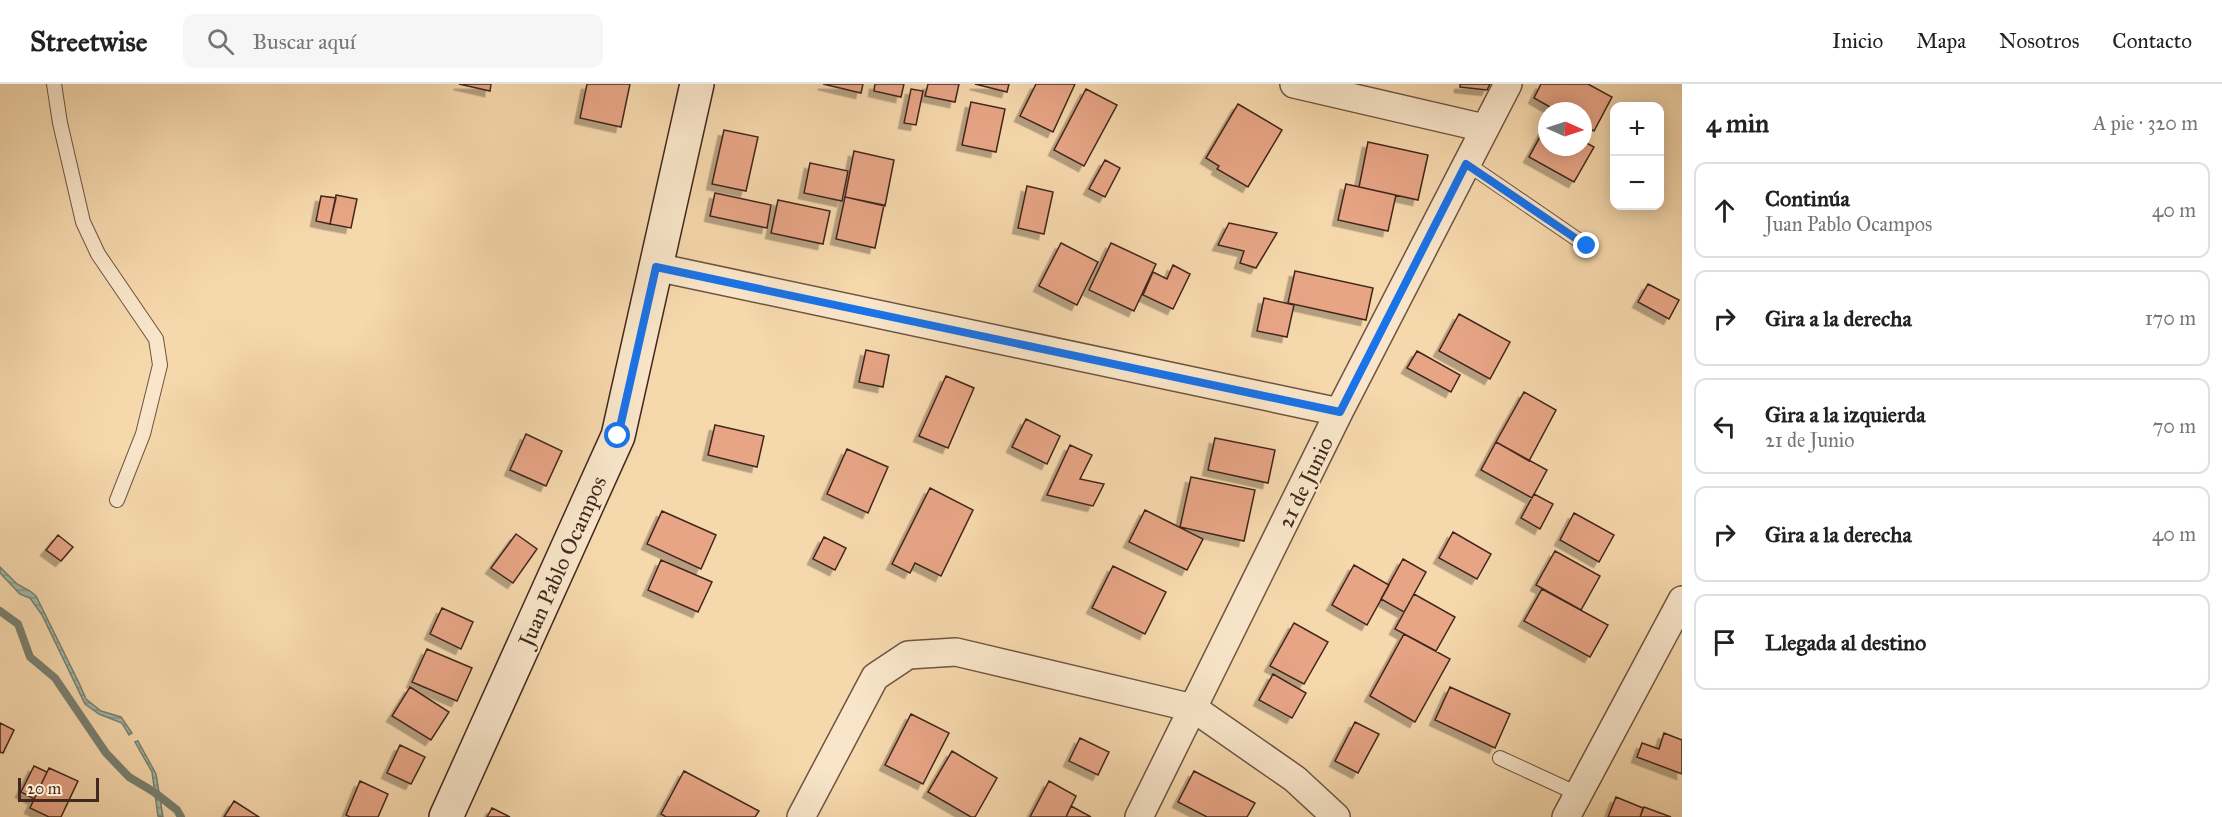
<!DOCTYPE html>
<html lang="es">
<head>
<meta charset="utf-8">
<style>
	body { margin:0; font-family:"IM FELL Great Primer",serif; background:#f6f6f6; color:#222 }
	.controls { position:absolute; right:18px; top:18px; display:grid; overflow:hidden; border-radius:12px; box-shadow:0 3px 15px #0003 }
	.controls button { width:54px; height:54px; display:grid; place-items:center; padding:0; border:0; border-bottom:2px solid #e0e0e0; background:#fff; color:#222; font:30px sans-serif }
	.compass { position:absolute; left:1538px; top:18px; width:54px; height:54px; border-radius:50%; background:#fff; box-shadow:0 3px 15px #0003; rotate:93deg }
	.scale { position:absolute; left:18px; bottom:15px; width:81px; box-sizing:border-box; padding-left:6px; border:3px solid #42281d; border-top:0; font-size:16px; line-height:21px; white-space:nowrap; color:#42281d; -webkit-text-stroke:4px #f9e6ca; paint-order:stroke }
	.stop { position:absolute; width:18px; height:18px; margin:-14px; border:4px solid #1a73e8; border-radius:50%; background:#fff }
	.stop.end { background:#1a73e8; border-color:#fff; box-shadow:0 2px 6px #0008 }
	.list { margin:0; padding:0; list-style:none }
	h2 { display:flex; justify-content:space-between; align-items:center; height:78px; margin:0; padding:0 24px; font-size:26px }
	h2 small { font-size:20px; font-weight:400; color:#767676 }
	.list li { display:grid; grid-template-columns:39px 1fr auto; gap:18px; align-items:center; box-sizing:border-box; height:96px; margin:0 12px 12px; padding:0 12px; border:2px solid #e0e0e0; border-radius:12px }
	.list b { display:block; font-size:22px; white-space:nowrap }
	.list p { margin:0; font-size:20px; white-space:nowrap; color:#767676 }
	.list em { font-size:20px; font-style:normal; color:#767676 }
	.icon { flex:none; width:33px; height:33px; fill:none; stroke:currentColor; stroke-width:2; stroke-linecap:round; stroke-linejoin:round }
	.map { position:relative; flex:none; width:1682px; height:733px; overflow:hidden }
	header { display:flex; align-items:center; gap:36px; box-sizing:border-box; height:84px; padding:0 30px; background:#fff; border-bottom:2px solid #e0e0e0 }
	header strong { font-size:28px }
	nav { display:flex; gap:33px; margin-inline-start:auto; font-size:21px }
	.search { width:420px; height:54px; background:#f6f6f6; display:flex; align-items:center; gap:15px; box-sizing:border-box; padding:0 21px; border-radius:12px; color:#767676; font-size:22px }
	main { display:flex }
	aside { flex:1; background:#fff }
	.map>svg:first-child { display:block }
	.water { fill:url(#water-rules); stroke:#798071; stroke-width:1.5 }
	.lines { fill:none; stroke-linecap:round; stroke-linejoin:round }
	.stream { stroke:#798071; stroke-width:8 }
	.building { fill:#e7a586; stroke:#42281d; stroke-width:1.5; filter:url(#shadow) }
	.lane-casing { stroke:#6f5441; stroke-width:16 }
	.street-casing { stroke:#6f5441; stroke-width:30 }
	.secondary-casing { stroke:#42281d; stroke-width:36 }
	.lane { stroke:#f9e6ca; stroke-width:14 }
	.street { stroke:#f9e6ca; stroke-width:27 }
	.secondary { stroke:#f9e6ca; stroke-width:33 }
	.route { stroke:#1a73e8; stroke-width:8 }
	.labels { text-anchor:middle; stroke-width:4.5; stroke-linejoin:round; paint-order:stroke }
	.street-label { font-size:22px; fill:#42281d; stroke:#f9e6ca }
</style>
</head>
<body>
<header>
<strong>Streetwise</strong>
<div class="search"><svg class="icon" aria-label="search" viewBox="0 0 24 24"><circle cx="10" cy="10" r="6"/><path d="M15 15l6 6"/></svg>Buscar aquí</div>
<nav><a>Inicio</a><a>Mapa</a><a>Nosotros</a><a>Contacto</a></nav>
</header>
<main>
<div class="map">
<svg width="1682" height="733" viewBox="0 0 1682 733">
	<defs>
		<pattern id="water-rules" width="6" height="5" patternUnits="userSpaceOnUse" patternTransform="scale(1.5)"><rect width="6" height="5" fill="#9dbaa9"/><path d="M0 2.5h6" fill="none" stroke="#829789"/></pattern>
		<filter id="shadow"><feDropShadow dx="-5.5" dy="5.5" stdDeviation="0" flood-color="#0004"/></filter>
	</defs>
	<rect width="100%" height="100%" fill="#f6d8ad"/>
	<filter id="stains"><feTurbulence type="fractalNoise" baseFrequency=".00333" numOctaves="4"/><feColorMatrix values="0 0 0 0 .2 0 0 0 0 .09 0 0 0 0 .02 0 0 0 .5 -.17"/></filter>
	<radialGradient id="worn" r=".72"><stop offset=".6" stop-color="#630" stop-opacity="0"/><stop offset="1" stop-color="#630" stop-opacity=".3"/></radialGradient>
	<path class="water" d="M 0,483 L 17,500 L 30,507 L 36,512 L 79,599 L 86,615 L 101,627 L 121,633 L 132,649 L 129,651 L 122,639 L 99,630 L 85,620 L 42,531 L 30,514 L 20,510 L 0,489 Z
		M 138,657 L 156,690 L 163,733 L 158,732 L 152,688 L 135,658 Z"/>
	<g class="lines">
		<path class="stream" d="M 0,527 L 18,540 L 30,573 L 55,594 L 106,669 L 129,693 L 154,708 L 177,726 L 181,733"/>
	</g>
	<path class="building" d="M 459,0 L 491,0 L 490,7 Z
		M 587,0 L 630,0 L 621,43 L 580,34 Z
		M 823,0 L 863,0 L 861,9 Z
		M 875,0 L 904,0 L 901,13 L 874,7 Z
		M 928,0 L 959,0 L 955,18 L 925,12 Z
		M 975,0 L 1009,0 L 1007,8 Z
		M 1036,0 L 1075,0 L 1053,48 L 1020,32 Z
		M 1460,0 L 1490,0 L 1487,6 L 1460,3 Z
		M 1541,0 L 1588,0 L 1612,13 L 1594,47 L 1583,41 L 1583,27 L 1557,27 L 1534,14 Z
		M 911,5 L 923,7 L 916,41 L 904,39 Z
		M 1086,5 L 1117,21 L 1084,82 L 1054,66 Z
		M 971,18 L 1005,25 L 996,68 L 962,61 Z
		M 1238,20 L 1282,46 L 1248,103 L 1217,85 L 1219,82 L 1206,74 Z
		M 1547,40 L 1547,63 L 1583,63 L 1583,57 L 1594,63 L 1574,98 L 1529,73 Z
		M 724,46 L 758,53 L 746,107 L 712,100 Z
		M 1368,58 L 1428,71 L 1418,116 L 1359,103 Z
		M 854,67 L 894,76 L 885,122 L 845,113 Z
		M 1105,76 L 1120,84 L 1105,113 L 1089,105 Z
		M 810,79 L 848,87 L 842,117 L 804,109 Z
		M 1346,100 L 1396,111 L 1388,147 L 1338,136 Z
		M 1027,102 L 1053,108 L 1044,150 L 1018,144 Z
		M 715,109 L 771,121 L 767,144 L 710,132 Z
		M 336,111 L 357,115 L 351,144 L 330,140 Z
		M 321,112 L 336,114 L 330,140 L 316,137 Z
		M 845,113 L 884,121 L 875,164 L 836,155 Z
		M 778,116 L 830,127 L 823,160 L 771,149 Z
		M 1229,139 L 1277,149 L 1256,184 L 1240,179 L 1244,167 L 1218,161 Z
		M 1061,159 L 1098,178 L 1077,221 L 1039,202 Z
		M 1111,159 L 1156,180 L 1134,227 L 1089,206 Z
		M 1173,181 L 1190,190 L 1173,225 L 1143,211 L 1153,188 L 1167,195 Z
		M 1295,187 L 1373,204 L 1366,236 L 1288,219 Z
		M 1648,200 L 1679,216 L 1669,235 L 1638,218 Z
		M 1264,214 L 1294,221 L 1287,253 L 1257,247 Z
		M 1459,230 L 1510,258 L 1490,295 L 1439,267 Z
		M 866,266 L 889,271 L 883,303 L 859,298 Z
		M 1417,267 L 1460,291 L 1451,308 L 1407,284 Z
		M 946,292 L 974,304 L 948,364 L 919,352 Z
		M 1524,308 L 1556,326 L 1529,377 L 1496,358 Z
		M 1026,335 L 1060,352 L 1047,380 L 1012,363 Z
		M 715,341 L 764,352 L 757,383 L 708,371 Z
		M 526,350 L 562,367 L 546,402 L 510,386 Z
		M 1215,354 L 1275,366 L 1268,399 L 1208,386 Z
		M 1496,358 L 1547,386 L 1532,414 L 1481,386 Z
		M 1070,361 L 1092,371 L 1080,395 L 1104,400 L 1093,422 L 1047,411 Z
		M 847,365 L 888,383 L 868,429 L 827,410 Z
		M 1191,393 L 1255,406 L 1244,457 L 1180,443 Z
		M 930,404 L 973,426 L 941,492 L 915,479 L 910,489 L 892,480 Z
		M 1534,410 L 1553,420 L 1540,445 L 1521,434 Z
		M 1145,426 L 1203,455 L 1187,486 L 1129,458 Z
		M 662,427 L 716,451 L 701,485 L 647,460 Z
		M 1574,429 L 1614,451 L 1599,478 L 1560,456 Z
		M 1453,448 L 1491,470 L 1477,495 L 1439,474 Z
		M 516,450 L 537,465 L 513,499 L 491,484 Z
		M 58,451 L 73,463 L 61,477 L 46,466 Z
		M 824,453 L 846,464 L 835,486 L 813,475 Z
		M 1555,467 L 1600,492 L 1581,526 L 1536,501 Z
		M 1403,475 L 1426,488 L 1404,528 L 1381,515 Z
		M 661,476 L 712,498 L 698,528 L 648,506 Z
		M 1354,481 L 1389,501 L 1367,541 L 1332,521 Z
		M 1113,482 L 1166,508 L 1145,550 L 1092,524 Z
		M 1542,505 L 1608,541 L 1590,573 L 1524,537 Z
		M 1414,510 L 1455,533 L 1436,567 L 1395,545 Z
		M 442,524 L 473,538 L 461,565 L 430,550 Z
		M 1294,539 L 1328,558 L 1304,600 L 1270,582 Z
		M 1404,550 L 1450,575 L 1415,638 L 1370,612 Z
		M 427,565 L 472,584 L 457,617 L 412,598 Z
		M 1273,590 L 1306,609 L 1292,634 L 1259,616 Z
		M 410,603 L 449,628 L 431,656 L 392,632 Z
		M 1450,603 L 1510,630 L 1495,664 L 1435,636 Z
		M 911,630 L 949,649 L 923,700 L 885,681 Z
		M 1355,638 L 1379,650 L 1358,689 L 1335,677 Z
		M 0,639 L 14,646 L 3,669 L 0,668 Z
		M 1664,649 L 1682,656 L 1682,690 L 1637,673 L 1642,659 L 1659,665 Z
		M 1080,654 L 1109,668 L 1098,691 L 1069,677 Z
		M 400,661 L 425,673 L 411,700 L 387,689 Z
		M 952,667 L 997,694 L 975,733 L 971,733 L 928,708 Z
		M 34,682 L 47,688 L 34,715 L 21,708 Z
		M 49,684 L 78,697 L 61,733 L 49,733 L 30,724 Z
		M 684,687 L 759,727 L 755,733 L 666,733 L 661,730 Z
		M 1194,687 L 1255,719 L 1247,733 L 1207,733 L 1178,718 Z
		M 360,697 L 388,710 L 378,733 L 350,733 L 346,731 Z
		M 1049,697 L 1076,712 L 1066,733 L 1030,733 Z
		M 1616,713 L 1643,724 L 1640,733 L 1608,733 Z
		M 234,717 L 259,733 L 224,733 Z
		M 1071,722 L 1091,733 L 1066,733 Z
		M 1644,723 L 1671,733 L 1640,733 Z
		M 492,724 L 510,733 L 487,733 Z"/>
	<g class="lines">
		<defs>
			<path id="lane" d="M 54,0 L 60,39 L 83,138 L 98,170 L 156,255 L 160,281 L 143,350 L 117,416
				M 1466,79 L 1587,162
				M 1500,674 L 1578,710"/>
			<path id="street" d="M 1294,0 L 1484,44
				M 656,183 L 1339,328
				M 801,733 L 875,593 L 908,571 L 956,568 L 1193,624 L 1295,695 L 1336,733
				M 1139,733 L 1339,328 L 1508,0
				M 1566,733 L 1682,516"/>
			<path id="secondary" d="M 446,733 L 618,352 L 697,0"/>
		</defs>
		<use href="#lane" class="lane-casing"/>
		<use href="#street" class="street-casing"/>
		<use href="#secondary" class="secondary-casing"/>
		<use href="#lane" class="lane"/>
		<use href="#street" class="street"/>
		<use href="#secondary" class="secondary"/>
	</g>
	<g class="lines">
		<path class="route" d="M 618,352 L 656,183 L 1340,328 L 1466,80 L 1587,162"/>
	</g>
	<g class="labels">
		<g class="street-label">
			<text transform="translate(1305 398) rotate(-64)" y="8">21 de Junio</text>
			<text transform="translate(562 477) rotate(-66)" y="8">Juan Pablo Ocampos</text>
		</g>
	</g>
	<rect width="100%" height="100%" filter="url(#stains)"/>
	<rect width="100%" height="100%" fill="url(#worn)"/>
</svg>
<div class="controls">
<button>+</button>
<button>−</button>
</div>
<svg class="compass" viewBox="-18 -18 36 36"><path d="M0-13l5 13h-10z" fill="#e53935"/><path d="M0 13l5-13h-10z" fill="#767676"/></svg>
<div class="scale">20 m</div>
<div class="stop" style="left:618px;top:352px"></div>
<div class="stop end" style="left:1587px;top:162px"></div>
</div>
<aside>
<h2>4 min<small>A pie · 320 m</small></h2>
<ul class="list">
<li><svg class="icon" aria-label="ahead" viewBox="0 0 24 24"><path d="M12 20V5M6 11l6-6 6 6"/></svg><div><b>Continúa</b><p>Juan Pablo Ocampos</p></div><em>40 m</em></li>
<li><svg class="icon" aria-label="right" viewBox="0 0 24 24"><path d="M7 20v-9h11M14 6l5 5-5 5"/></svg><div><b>Gira a la derecha</b></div><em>170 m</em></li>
<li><svg class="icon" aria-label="left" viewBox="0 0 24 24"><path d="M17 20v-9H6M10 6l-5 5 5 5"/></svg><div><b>Gira a la izquierda</b><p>21 de Junio</p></div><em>70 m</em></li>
<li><svg class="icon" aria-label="right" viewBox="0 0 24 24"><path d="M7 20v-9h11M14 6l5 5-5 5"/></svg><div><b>Gira a la derecha</b></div><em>40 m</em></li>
<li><svg class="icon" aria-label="arrive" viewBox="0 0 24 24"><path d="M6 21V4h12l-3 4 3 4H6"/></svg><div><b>Llegada al destino</b></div></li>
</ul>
</aside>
</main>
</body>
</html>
